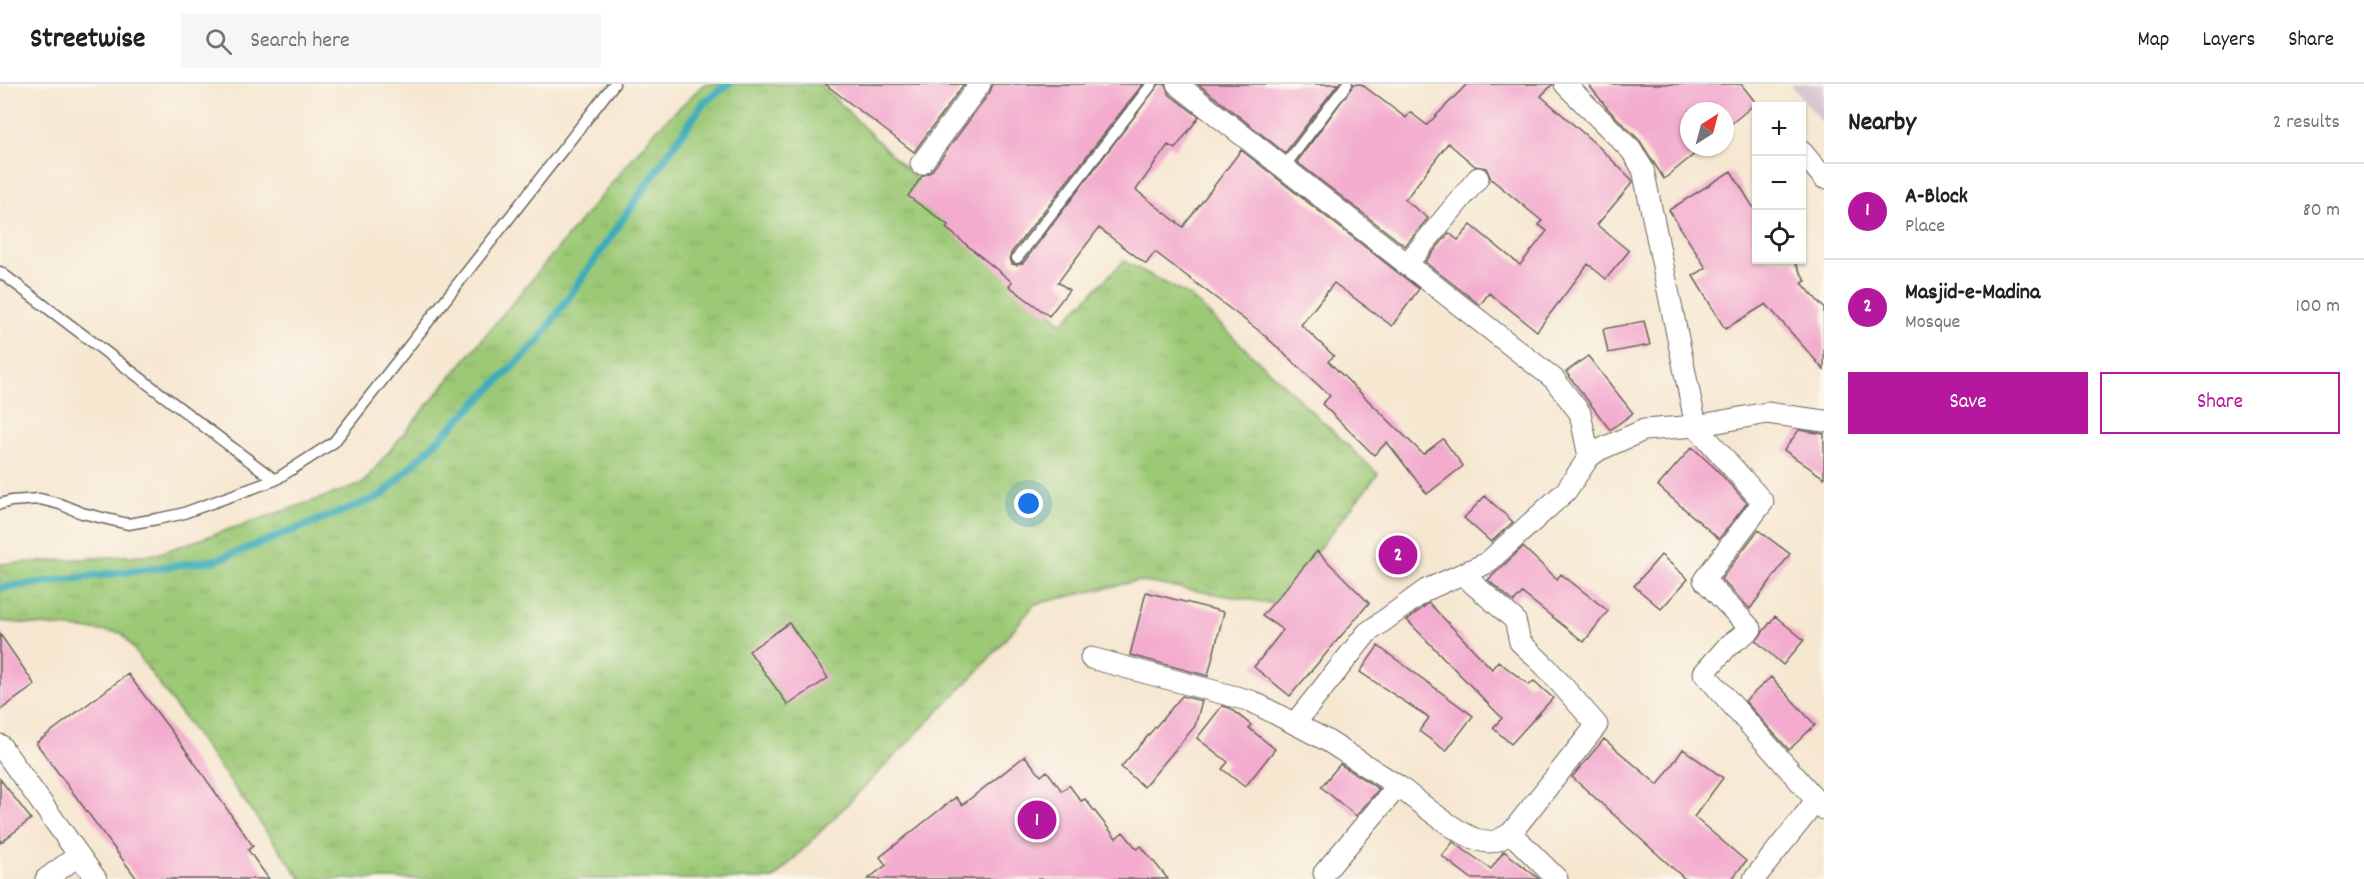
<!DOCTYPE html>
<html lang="en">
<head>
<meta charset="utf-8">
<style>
	body { margin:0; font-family:Dekko,sans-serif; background:#f6f6f6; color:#202124 }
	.controls { position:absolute; right:18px; top:18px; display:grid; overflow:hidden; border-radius:0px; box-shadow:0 2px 4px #0004 }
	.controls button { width:54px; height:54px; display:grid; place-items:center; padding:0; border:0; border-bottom:2px solid #e0e0e0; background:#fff; color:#202124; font:30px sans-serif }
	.compass { position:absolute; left:1680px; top:18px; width:54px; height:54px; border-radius:50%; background:#fff; box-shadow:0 2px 4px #0004; rotate:36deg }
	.you { position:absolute; left:1029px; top:420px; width:21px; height:21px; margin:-15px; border:4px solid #fff; border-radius:50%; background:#1a73e8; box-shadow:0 0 0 9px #1a73e833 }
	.badge { display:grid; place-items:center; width:39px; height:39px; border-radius:50%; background:#b5179e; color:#fff; font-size:20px; font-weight:700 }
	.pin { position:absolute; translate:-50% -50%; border:3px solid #fff; box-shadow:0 2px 6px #0006 }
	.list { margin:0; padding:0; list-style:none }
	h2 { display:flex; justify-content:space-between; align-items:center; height:78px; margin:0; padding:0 24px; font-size:26px }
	h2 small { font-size:20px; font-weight:400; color:#757577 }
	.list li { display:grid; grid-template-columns:39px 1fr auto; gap:18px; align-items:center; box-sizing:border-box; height:96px; padding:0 24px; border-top:2px solid #e0e0e0 }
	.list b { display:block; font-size:22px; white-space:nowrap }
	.list p { margin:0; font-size:20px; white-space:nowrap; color:#757577 }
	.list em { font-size:20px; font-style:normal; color:#757577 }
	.actions { display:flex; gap:12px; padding:18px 24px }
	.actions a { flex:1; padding:14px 0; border:2px solid #b5179e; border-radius:0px; text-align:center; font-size:21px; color:#b5179e }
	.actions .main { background:#b5179e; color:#fff }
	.icon { flex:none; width:33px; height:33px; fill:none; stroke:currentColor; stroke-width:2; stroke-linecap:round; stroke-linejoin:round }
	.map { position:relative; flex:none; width:1824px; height:795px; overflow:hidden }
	header { display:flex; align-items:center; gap:36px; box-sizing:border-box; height:84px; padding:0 30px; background:#fff; border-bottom:2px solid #e0e0e0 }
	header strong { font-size:28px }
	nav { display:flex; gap:33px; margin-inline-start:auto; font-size:21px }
	.search { width:420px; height:54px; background:#f6f6f6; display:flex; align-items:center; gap:15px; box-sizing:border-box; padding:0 21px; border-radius:0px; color:#757577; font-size:22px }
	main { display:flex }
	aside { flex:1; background:#fff }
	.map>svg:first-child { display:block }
	.railway { fill:#d1bdcb }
	.grass { fill:url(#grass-tufts); stroke:#5c7249; stroke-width:1.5 }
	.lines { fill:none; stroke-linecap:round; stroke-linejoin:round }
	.stream { stroke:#3bacb8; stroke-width:8 }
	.building { fill:#f3abce }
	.service-casing { stroke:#68635b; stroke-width:13 }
	.minor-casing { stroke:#68635b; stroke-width:23 }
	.service { stroke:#fff; stroke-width:10 }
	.minor { stroke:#fff; stroke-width:21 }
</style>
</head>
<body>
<header>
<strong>Streetwise</strong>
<div class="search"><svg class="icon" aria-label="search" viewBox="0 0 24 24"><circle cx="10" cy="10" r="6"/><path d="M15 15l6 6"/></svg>Search here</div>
<nav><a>Map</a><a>Layers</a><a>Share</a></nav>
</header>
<main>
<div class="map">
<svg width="1824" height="795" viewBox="0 0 1824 795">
	<defs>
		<pattern id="grass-tufts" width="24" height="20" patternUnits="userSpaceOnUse" patternTransform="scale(1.5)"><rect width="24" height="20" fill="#9cc976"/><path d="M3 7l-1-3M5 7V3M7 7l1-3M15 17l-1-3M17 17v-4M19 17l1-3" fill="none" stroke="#86ac66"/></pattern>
	</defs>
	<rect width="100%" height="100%" fill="#fbf7ec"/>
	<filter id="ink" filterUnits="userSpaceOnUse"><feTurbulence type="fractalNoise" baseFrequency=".0167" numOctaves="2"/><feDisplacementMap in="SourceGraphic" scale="12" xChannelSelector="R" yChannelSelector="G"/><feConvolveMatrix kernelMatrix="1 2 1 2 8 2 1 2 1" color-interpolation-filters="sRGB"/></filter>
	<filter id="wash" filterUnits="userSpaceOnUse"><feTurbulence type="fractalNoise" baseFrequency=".008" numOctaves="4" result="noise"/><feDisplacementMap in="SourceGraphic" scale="24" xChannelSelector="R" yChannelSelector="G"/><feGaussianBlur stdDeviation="1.35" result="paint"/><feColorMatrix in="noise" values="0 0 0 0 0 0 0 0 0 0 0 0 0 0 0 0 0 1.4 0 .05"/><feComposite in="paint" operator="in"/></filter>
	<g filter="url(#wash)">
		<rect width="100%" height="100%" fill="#f6e7d1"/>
		<path class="railway" d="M 1790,0 L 1824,0 L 1824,41 Z"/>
		<path class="grass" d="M 704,0 L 820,0 L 1062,239 L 1124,177 L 1190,212 L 1378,390 L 1275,520 L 1137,497 L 1035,520 L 980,585 L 774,795 L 301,795 L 122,549 L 0,537 L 0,480 L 157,470 L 362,400 L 655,47 Z"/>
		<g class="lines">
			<path class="stream" d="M 0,504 L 217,476 L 381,412 L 537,259 L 704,18 L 729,0"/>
		</g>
		<g id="blocks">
			<path class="building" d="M 825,0 L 964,0 L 914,68 Z
				M 993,0 L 1143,0 L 1011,169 L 1010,174 L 1012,180 L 1017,181 L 1023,179 L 1159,0 L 1165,0 L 1169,10 L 1199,33 L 1175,65 L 1168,61 L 1136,106 L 1183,143 L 1241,66 L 1419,205 L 1392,242 L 1334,199 L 1301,241 L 1334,272 L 1328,277 L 1423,370 L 1443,355 L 1463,382 L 1427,410 L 1387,358 L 1374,371 L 1322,320 L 1330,312 L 1262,249 L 1155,168 L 1146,180 L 1099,144 L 1058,198 L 1069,206 L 1049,232 L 1009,202 L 1012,198 L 946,144 L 948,141 L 908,112 L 922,92 L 931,88 L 990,8 Z
				M 1198,0 L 1338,0 L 1285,69 Z
				M 1354,0 L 1361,0 L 1406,34 L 1410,28 L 1427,41 L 1467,0 L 1553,0 L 1541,12 L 1599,63 L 1632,96 L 1633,98 L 1597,141 L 1629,167 L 1606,195 L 1588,180 L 1537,247 L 1489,209 L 1480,221 L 1425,178 L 1449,149 L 1458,156 L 1471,141 L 1520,181 L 1547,147 L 1539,141 L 1542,137 L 1491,95 L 1486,84 L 1475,82 L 1448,59 L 1405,116 L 1428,134 L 1405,162 L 1297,78 Z
				M 1588,0 L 1741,0 L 1756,19 L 1725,45 L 1725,27 L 1689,27 L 1689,63 L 1703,63 L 1664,95 L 1640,57 L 1608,25 Z
				M 1731,87 L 1756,128 L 1756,176 L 1793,176 L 1806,197 L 1802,199 L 1824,224 L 1824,286 L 1766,220 L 1725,245 L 1693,192 L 1706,184 L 1669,126 Z
				M 1644,237 L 1650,261 L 1608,269 L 1603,245 Z
				M 1588,272 L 1633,329 L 1610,346 L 1566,288 Z
				M 1799,346 L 1824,350 L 1824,394 L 1784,366 Z
				M 1692,363 L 1717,386 L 1747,419 L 1719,455 L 1658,402 Z
				M 1485,412 L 1513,438 L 1491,458 L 1464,434 Z
				M 1758,446 L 1790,470 L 1750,525 L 1721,495 Z
				M 1523,463 L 1557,495 L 1561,490 L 1608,527 L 1584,558 L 1522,509 L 1514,518 L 1488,496 Z
				M 1317,467 L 1369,519 L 1290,612 L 1254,583 L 1283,546 L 1262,532 Z
				M 1661,471 L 1688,495 L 1661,525 L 1634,502 Z
				M 1146,508 L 1224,528 L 1208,592 L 1130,571 Z
				M 1429,519 L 1492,585 L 1498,577 L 1529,601 L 1534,597 L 1553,614 L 1511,660 L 1493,644 L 1502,634 L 1407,536 Z
				M 1775,532 L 1804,556 L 1783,581 L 1756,557 Z
				M 789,539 L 828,594 L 788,621 L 749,567 Z
				M 0,550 L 35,601 L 0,626 Z
				M 1378,562 L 1473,632 L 1446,667 L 1419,647 L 1429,634 L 1360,588 Z
				M 128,590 L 187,668 L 253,762 L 248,766 L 269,795 L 137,795 L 36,659 Z
				M 1771,593 L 1815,641 L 1789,666 L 1745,617 Z
				M 1182,612 L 1202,617 L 1195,642 L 1144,703 L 1121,683 Z
				M 1222,622 L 1230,624 L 1251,641 L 1249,644 L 1275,665 L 1245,703 L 1222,685 L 1228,678 L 1197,654 Z
				M 1604,655 L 1658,701 L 1683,665 L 1723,694 L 1694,733 L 1746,777 L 1732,795 L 1685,795 L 1572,693 Z
				M 1025,672 L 1041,692 L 1047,687 L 1062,707 L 1069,701 L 1081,717 L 1085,715 L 1116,754 L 1123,748 L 1137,765 L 1141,762 L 1168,795 L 868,795 L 886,781 L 880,773 L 956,713 L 962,721 Z
				M 1340,680 L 1379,705 L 1356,732 L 1321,703 Z
				M 0,695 L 31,735 L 0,759 Z
				M 1453,758 L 1491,785 L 1504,767 L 1539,795 L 1472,795 L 1442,772 Z"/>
		</g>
	</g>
	<g filter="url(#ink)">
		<use href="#blocks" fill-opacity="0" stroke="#68635b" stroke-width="1.5"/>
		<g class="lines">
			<defs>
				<path id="service" d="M 1283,84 L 1347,0
					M 1017,174 L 1152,0
					M 0,188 L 275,396
					M 0,420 L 11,417 L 40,415 L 60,420 L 82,429 L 128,440 L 157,435 L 181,430 L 275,396 L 334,358 L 614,0"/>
				<path id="minor" d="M 1177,0 L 1554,295 L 1580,329 L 1589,373
					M 1565,0 L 1631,66 L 1643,85 L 1696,342 L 1763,418 L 1704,496 L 1751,545 L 1728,562 L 1704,589 L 1824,725
					M 1802,68 L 1824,94
					M 921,80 L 980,0
					M 1406,181 L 1478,94
					M 1463,491 L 1515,536 L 1520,558 L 1545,582 L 1597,641 L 1511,749
					M 1091,574 L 1251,617 L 1326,656 L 1398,702
					M 1295,639 L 1367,549 L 1426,506 L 1487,479 L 1566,407 L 1589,373 L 1599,366 L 1644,346 L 1696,342 L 1767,329 L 1824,337
					M 0,661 L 96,795
					M 1324,789 L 1398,702 C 1418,717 1465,758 1489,758 C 1497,758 1504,753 1511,749 L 1557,795
					M 46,795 L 79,771
					M 1754,795 L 1816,717"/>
			</defs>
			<use href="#service" class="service-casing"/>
			<use href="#minor" class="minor-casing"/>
			<use href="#service" class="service"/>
			<use href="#minor" class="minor"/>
		</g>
	</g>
</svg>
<div class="controls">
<button>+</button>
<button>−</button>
<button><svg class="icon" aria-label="locate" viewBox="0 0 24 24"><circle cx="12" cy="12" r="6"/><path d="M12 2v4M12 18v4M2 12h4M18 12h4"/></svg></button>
</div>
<svg class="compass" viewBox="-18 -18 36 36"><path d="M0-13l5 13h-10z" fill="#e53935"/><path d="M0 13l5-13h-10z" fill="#757577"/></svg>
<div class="you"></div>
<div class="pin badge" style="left:1037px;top:736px">1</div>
<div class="pin badge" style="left:1398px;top:471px">2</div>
</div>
<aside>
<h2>Nearby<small>2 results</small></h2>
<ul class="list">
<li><span class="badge">1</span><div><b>A-Block</b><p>Place</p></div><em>80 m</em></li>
<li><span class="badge">2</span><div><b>Masjid-e-Madina</b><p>Mosque</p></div><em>100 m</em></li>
</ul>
<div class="actions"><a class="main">Save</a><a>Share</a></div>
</aside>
</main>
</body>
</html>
